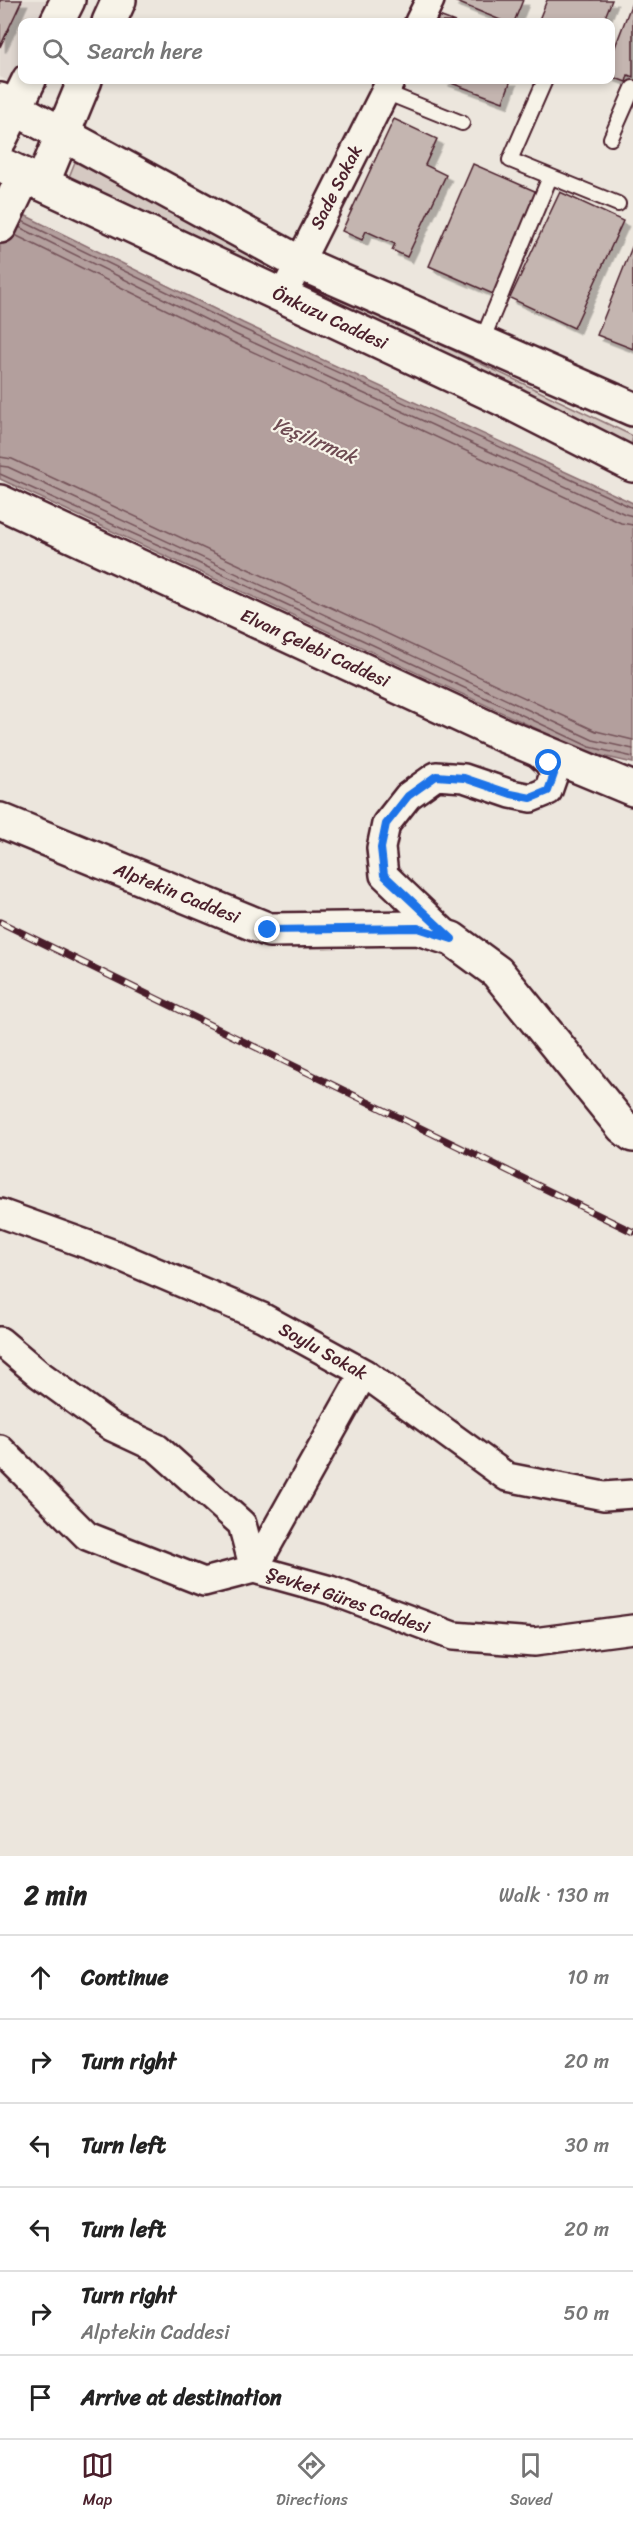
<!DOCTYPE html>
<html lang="en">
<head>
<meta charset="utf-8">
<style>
	body { margin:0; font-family:Sriracha,sans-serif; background:#f6f6f6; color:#222 }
	.stop { position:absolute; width:18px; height:18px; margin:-14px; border:4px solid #1a73e8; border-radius:50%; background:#fff }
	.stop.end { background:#1a73e8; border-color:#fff; box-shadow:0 2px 6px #0008 }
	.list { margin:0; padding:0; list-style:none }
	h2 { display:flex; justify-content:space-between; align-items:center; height:78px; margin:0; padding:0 24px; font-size:26px }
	h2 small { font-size:20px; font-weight:400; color:#767676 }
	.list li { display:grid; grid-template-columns:39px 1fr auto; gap:18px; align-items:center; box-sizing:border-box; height:84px; padding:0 24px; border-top:2px solid #e0e0e0 }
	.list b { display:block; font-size:22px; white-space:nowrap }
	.list p { margin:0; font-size:20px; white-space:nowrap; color:#767676 }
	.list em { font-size:20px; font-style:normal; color:#767676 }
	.icon { flex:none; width:33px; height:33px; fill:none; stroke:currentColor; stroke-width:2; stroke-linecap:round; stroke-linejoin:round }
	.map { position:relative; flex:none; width:633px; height:1856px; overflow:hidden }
	.search { position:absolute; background:#fff; box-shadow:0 3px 9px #0003; left:18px; right:18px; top:18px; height:66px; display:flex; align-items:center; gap:15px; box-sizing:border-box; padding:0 21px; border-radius:12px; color:#767676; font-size:22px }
	.sheet { height:582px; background:#fff }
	nav { display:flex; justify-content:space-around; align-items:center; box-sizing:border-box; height:84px; border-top:2px solid #e0e0e0; background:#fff; font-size:16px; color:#767676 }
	nav a { display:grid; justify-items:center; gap:3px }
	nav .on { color:#4a1f2b }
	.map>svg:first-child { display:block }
	.built { fill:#e0d7d0 }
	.green { fill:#d5c9c2; stroke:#907476; stroke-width:1.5 }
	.water { fill:#b39f9d; stroke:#896c6f; stroke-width:1.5 }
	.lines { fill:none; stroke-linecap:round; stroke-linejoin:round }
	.shore { stroke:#745259; stroke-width:1.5 }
	.building { fill:#c4b5b0; stroke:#4a1f2b; stroke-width:1.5; filter:url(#shadow) }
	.lane-casing { stroke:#4a1f2b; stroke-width:18 }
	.street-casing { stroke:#4a1f2b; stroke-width:32 }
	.secondary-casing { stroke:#4a1f2b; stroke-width:38 }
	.lane { stroke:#f7f3e8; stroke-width:14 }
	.street { stroke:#f7f3e8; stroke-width:27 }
	.secondary { stroke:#f7f3e8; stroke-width:33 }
	.rail-casing { stroke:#4a1f2b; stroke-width:7 }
	.rail { stroke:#f7f3e8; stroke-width:4.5; stroke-dasharray:14; stroke-linecap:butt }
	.route { stroke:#1a73e8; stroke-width:8 }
	.labels { text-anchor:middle; stroke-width:4.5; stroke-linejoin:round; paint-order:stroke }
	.street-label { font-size:18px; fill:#4a1f2b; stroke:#f7f3e8 }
	.water-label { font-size:20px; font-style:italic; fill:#6f4c53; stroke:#f7f3e8 }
</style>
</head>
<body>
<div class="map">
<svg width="633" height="1856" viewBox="0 0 633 1856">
	<defs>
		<filter id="shadow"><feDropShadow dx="5.5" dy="5.5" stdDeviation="0" flood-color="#0004"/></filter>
	</defs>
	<rect width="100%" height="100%" fill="#ece6dd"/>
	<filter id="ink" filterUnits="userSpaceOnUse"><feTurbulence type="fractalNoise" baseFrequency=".0167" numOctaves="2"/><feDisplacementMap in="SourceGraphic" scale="12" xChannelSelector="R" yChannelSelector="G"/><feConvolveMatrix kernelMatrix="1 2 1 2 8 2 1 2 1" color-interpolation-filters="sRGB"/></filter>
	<g filter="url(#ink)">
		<path class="built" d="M 0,0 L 57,0 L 46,22 L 22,22 L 22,74 L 17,86 L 0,77 Z"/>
		<path class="green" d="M 75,162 L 267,261 L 262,271 L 69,177 Z
			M 301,278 L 633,436 L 631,447 L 298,286 Z"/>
		<path class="water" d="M 0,203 L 243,323 L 633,503 L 633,763 L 589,753 L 0,479 Z"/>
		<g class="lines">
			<path class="shore" d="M 22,221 L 241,328 L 633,508
				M 19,227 L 237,335 L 625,514 L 633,516
				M 15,235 L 234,343 L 621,523 L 633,525
				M 0,457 L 12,459 L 596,731 L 633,740
				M 0,466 L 8,467 L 593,740 L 633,749
				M 0,474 L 192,560 L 590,747 L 633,757"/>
		</g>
		<path class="building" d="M 0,0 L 22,0 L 0,47 Z
			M 452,0 L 523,0 L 514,22 L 505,22 Z
			M 547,0 L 612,0 L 603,22 L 538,22 Z
			M 633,0 L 633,77 L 628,75 L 626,82 L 610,76 L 610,60 Z
			M 439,16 L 455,22 L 437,22 Z
			M 443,80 L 511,80 L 503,102 Z
			M 394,119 L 437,139 L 425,165 L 446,175 L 407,257 L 392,250 L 395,244 L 366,231 L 362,240 L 342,231 Z
			M 473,164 L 537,192 L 493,294 L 429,266 Z
			M 560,192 L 623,221 L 574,328 L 510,298 Z
			M 632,247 L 633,248 L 633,349 L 597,335 Z"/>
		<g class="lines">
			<defs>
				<path id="lane" d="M 545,80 L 510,160 L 618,204
					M 385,92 L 462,123
					M 611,138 L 633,88
					M 481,343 L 550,177"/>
				<path id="street" d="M 419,22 L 430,0
					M 283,295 L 391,80
					M 450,938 L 384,875 L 381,848 L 386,824 L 408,796 L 436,776 L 464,778 L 511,794 L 531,798 L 548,791 L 554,774 L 549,763 L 533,748
					M 0,1213 L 114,1254 L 262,1317 L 364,1373 L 507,1477 L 604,1496 L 633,1494
					M 0,1341 L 39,1374 L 112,1427 L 157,1448 L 242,1524 L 254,1569
					M 0,1449 L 87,1536 L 204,1582 L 254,1569 L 330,1590 L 453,1636 L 534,1642 L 633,1629
					M 254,1569 L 364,1373"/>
				<path id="secondary" d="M 57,22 L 68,0
					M 109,22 L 119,0
					M 0,100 L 298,262 L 633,409
					M 0,139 L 29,80
					M 0,164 L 503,399 L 633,465
					M 42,184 L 85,80
					M 0,226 L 24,176
					M 0,502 L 503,735 L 633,789
					M 0,820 L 269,930 L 418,928 L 452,939 L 497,972 L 623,1127 L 633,1135"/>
			</defs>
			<use href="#lane" class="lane-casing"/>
			<use href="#street" class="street-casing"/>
			<use href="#secondary" class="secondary-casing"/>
			<use href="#lane" class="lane"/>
			<use href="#street" class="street"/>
			<use href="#secondary" class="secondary"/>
			<defs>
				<path id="rail" d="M 0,922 L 633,1232"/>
			</defs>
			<use href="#rail" class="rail-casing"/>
			<use href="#rail" class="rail"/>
		</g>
	</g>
	<g class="lines" filter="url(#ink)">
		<path class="route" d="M 268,930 L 418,928 L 452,939 L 384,875 L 381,848 L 386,824 L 408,796 L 436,776 L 464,778 L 511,794 L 531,798 L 548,791 L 554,774 L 549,763"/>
	</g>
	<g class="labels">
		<g class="street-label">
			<text transform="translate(336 187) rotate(-63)" y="6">Sade Sokak</text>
			<text transform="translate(330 318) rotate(25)" y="6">Önkuzu Caddesi</text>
			<text transform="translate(315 648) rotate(25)" y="6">Elvan Çelebi Caddesi</text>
			<text transform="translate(177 893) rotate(22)" y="6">Alptekin Caddesi</text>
			<text transform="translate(323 1351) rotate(29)" y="6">Soylu Sokak</text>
			<text transform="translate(348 1600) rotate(19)" y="6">Şevket Güres Caddesi</text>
		</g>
		<g class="water-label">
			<text transform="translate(315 440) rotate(23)" y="7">Yeşilırmak</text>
		</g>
	</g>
</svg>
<div class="stop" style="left:549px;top:763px"></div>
<div class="stop end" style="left:268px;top:930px"></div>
<div class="search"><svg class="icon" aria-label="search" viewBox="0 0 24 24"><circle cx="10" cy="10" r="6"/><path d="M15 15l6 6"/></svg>Search here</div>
</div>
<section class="sheet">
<h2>2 min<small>Walk · 130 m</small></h2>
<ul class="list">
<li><svg class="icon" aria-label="ahead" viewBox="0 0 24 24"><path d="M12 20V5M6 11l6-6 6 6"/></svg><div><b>Continue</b></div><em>10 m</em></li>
<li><svg class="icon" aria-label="right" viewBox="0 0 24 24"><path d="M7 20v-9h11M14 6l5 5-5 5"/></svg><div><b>Turn right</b></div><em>20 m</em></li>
<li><svg class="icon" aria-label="left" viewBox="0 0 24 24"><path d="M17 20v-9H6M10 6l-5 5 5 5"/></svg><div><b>Turn left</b></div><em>30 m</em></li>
<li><svg class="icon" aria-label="left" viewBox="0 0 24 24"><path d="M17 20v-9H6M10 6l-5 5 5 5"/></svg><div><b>Turn left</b></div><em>20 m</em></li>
<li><svg class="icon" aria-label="right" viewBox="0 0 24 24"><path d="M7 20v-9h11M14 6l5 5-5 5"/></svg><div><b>Turn right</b><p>Alptekin Caddesi</p></div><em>50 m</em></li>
<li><svg class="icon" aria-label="arrive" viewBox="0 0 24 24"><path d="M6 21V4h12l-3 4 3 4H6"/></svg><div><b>Arrive at destination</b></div></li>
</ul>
</section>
<nav>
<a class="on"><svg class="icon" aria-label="map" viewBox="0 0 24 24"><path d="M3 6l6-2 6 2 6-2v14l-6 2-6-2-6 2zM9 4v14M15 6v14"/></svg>Map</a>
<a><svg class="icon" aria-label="directions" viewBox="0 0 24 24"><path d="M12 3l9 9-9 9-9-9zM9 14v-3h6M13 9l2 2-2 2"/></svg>Directions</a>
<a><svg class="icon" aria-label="saved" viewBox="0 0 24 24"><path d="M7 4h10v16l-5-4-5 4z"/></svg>Saved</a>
</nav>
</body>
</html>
